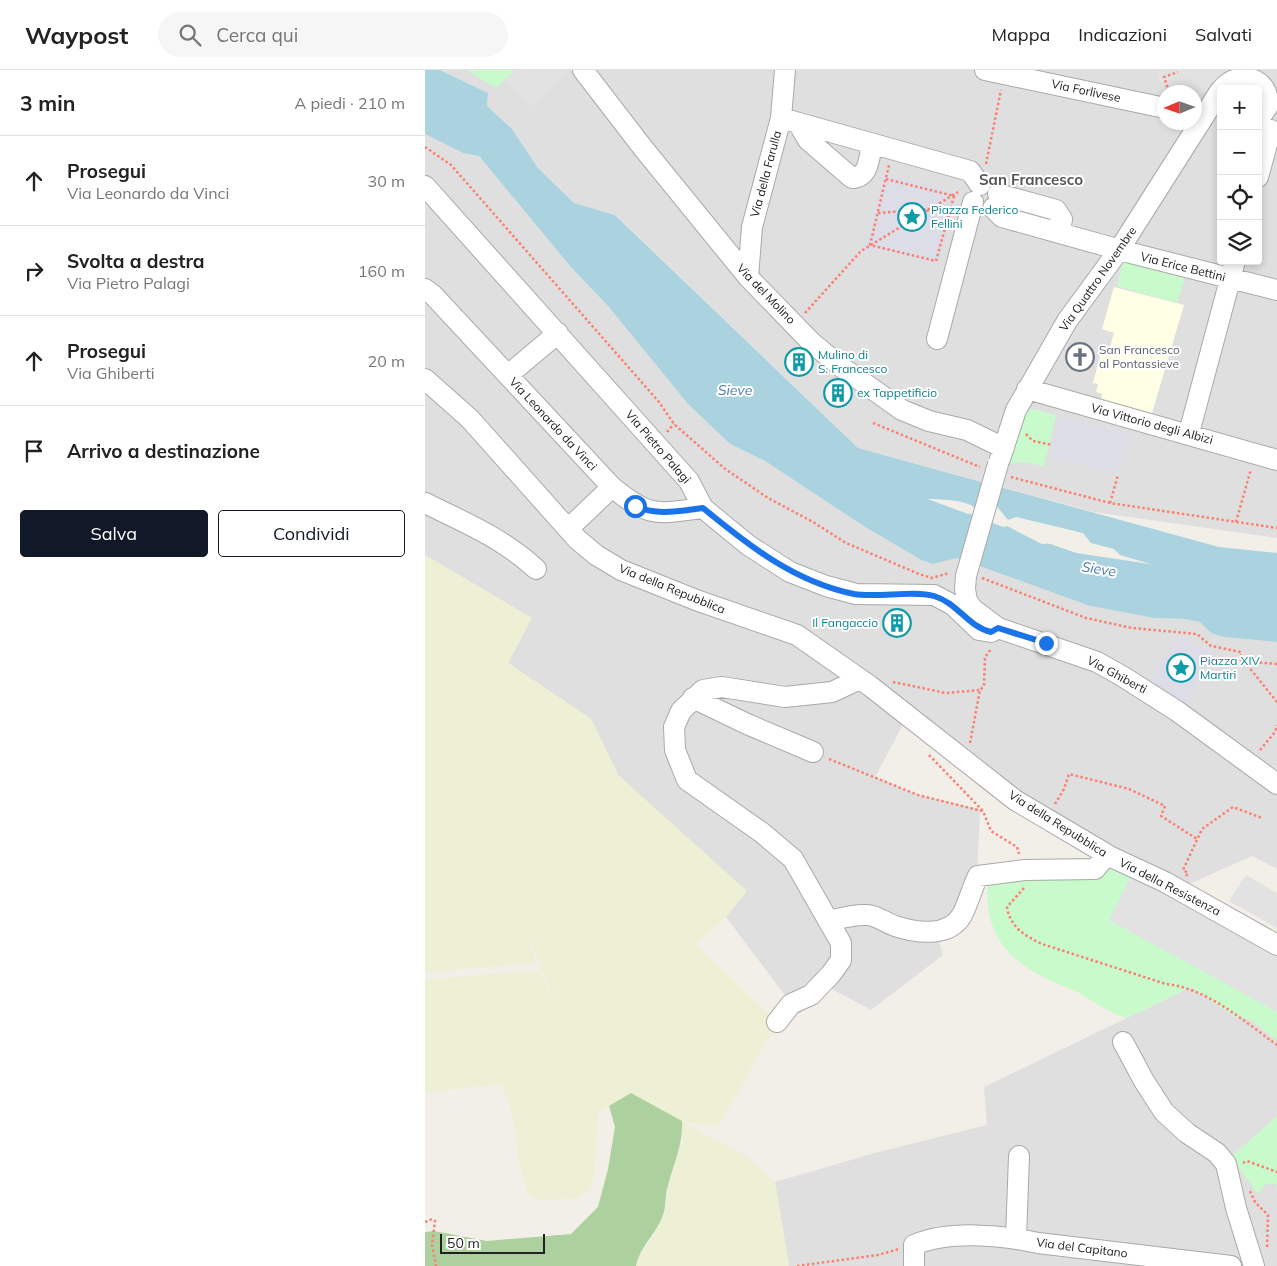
<!DOCTYPE html>
<html lang="it">
<head>
<meta charset="utf-8">
<style>
	body { margin:0; font-family:Mulish,sans-serif; background:#f6f6f6; color:#222 }
	.controls { position:absolute; right:15px; top:15px; display:grid; overflow:hidden; border-radius:5px; box-shadow:0 2px 8px #0003 }
	.controls button { width:45px; height:45px; display:grid; place-items:center; padding:0; border:0; border-bottom:1px solid #e0e0e0; background:#fff; color:#222; font:25px sans-serif }
	.compass { position:absolute; left:732px; top:15px; width:45px; height:45px; border-radius:50%; background:#fff; box-shadow:0 2px 8px #0003; rotate:268deg }
	.scale { position:absolute; left:15px; bottom:12px; width:105px; box-sizing:border-box; padding-left:5px; border:2px solid #222; border-top:0; font-size:14px; line-height:18px; white-space:nowrap; color:#222; -webkit-text-stroke:4px #fff; paint-order:stroke }
	.stop { position:absolute; width:15px; height:15px; margin:-11px; border:4px solid #1a73e8; border-radius:50%; background:#fff }
	.stop.end { background:#1a73e8; border-color:#fff; box-shadow:0 1px 5px #0008 }
	.list { margin:0; padding:0; list-style:none }
	h2 { display:flex; justify-content:space-between; align-items:center; height:65px; margin:0; padding:0 20px; font-size:21px }
	h2 small { font-size:16px; font-weight:400; color:#767676 }
	.list li { display:grid; grid-template-columns:32px 1fr auto; gap:15px; align-items:center; box-sizing:border-box; height:90px; padding:0 20px; border-top:1px solid #e0e0e0 }
	.list b { display:block; font-size:19px; white-space:nowrap }
	.list p { margin:0; font-size:16px; white-space:nowrap; color:#767676 }
	.list em { font-size:16px; font-style:normal; color:#767676 }
	.actions { display:flex; gap:10px; padding:15px 20px }
	.actions a { flex:1; padding:11px 0; border:1px solid #111827; border-radius:5px; text-align:center; font-size:18px; color:#111827 }
	.actions .main { background:#111827; color:#fff }
	.icon { flex:none; width:28px; height:28px; fill:none; stroke:currentColor; stroke-width:2; stroke-linecap:round; stroke-linejoin:round }
	.map { position:relative; flex:none; width:852px; height:1196px; overflow:hidden }
	header { display:flex; align-items:center; gap:30px; box-sizing:border-box; height:70px; padding:0 25px; background:#fff; border-bottom:1px solid #e0e0e0 }
	header strong { font-size:24px }
	nav { display:flex; gap:28px; margin-inline-start:auto; font-size:18px }
	.search { width:350px; height:45px; background:#f6f6f6; display:flex; align-items:center; gap:12px; box-sizing:border-box; padding:0 18px; border-radius:28px; color:#767676; font-size:19px }
	main { display:flex }
	aside { flex:1; background:#fff }
	.map>svg:first-child { display:block }
	.residential { fill:#e0dfdf; fill-rule:evenodd }
	.education { fill:#ffffe5 }
	.farmland { fill:#eef0d5 }
	.forest { fill:#add19e }
	.park { fill:#c8facc }
	.parking { fill:#e2e2e2 }
	.plaza { fill:#dddde8 }
	.water { fill:#aad3df; fill-rule:evenodd }
	.lines { fill:none; stroke-linecap:round; stroke-linejoin:round }
	.river { stroke:#aad3df; stroke-width:25 }
	.minor-casing { stroke:#a9a9a9; stroke-width:22 }
	.path { stroke:#fa8072; stroke-width:2.5; stroke-dasharray:2.5 2.5; stroke-linecap:butt }
	.minor { stroke:#fff; stroke-width:20 }
	.minor-bridge-casing { stroke:#a9a9a9; stroke-width:22; stroke-linecap:butt }
	.minor-bridge { stroke:#fff; stroke-width:20 }
	.route { stroke:#1a73e8; stroke-width:6 }
	.labels { text-anchor:middle; stroke-width:4; stroke-linejoin:round; paint-order:stroke }
	.street-label { font-size:12px; fill:#222; stroke:#fff }
	.culture-label { font-size:12px; fill:#0d838f; stroke:#fff; text-anchor:start }
	.worship-label { font-size:12px; fill:#5b616d; stroke:#fff; text-anchor:start }
	.water-label { font-size:14px; font-style:italic; fill:#4a7aab; stroke:#fff }
	.quarter-label { font-size:15px; font-weight:bold; fill:#555; stroke:#fff }
</style>
</head>
<body>
<header>
<strong>Waypost</strong>
<div class="search"><svg class="icon" aria-label="search" viewBox="0 0 24 24"><circle cx="10" cy="10" r="6"/><path d="M15 15l6 6"/></svg>Cerca qui</div>
<nav><a>Mappa</a><a>Indicazioni</a><a>Salvati</a></nav>
</header>
<main>
<aside>
<h2>3 min<small>A piedi · 210 m</small></h2>
<ul class="list">
<li><svg class="icon" aria-label="ahead" viewBox="0 0 24 24"><path d="M12 20V5M6 11l6-6 6 6"/></svg><div><b>Prosegui</b><p>Via Leonardo da Vinci</p></div><em>30 m</em></li>
<li><svg class="icon" aria-label="right" viewBox="0 0 24 24"><path d="M7 20v-9h11M14 6l5 5-5 5"/></svg><div><b>Svolta a destra</b><p>Via Pietro Palagi</p></div><em>160 m</em></li>
<li><svg class="icon" aria-label="ahead" viewBox="0 0 24 24"><path d="M12 20V5M6 11l6-6 6 6"/></svg><div><b>Prosegui</b><p>Via Ghiberti</p></div><em>20 m</em></li>
<li><svg class="icon" aria-label="arrive" viewBox="0 0 24 24"><path d="M6 21V4h12l-3 4 3 4H6"/></svg><div><b>Arrivo a destinazione</b></div></li>
</ul>
<div class="actions"><a class="main">Salva</a><a>Condividi</a></div>
</aside>
<div class="map">
<svg width="852" height="1196" viewBox="0 0 852 1196">
	<rect width="100%" height="100%" fill="#f2efe9"/>
	<path class="residential" d="M 15,0 L 733,0 L 739,23 L 740,52 L 770,52 L 770,27 L 807,0 L 852,0 L 852,468 L 669,442 L 433,378 L 191,145 L 149,133 L 113,98 L 87,59 L 62,36 L 63,23 ZM 796,19 L 833,19 L 833,191 L 796,191 Z
		M 0,64 L 38,83 L 54,86 L 145,196 L 183,236 L 263,334 L 305,374 L 340,391 L 437,455 L 496,490 L 508,494 L 532,488 L 665,536 L 729,548 L 759,549 L 775,552 L 786,563 L 799,567 L 852,572 L 852,799 L 827,786 L 753,819 L 480,651 L 450,707 L 493,725 L 555,739 L 551,833 L 509,855 L 518,885 L 446,940 L 405,918 L 374,944 L 301,847 L 321,821 L 193,705 L 166,649 L 83,593 L 106,548 L 0,485 Z
		M 766,917 L 809,946 L 826,950 L 852,970 L 852,1196 L 364,1196 L 350,1112 L 457,1081 L 562,1055 L 559,1017 Z"/>
	<path class="education" d="M 689,217 L 759,235 L 727,343 L 676,329 L 677,324 L 671,322 L 673,314 L 668,313 L 678,275 L 685,277 L 689,263 L 677,259 Z"/>
	<path class="farmland" d="M 0,485 L 107,548 L 83,593 L 166,649 L 193,705 L 322,821 L 301,847 L 271,874 L 352,952 L 294,1056 L 258,1052 L 321,1086 L 350,1112 L 364,1196 L 211,1196 L 212,1190 L 227,1168 L 239,1145 L 242,1119 L 258,1069 L 206,1023 L 173,1043 L 170,1095 L 166,1119 L 153,1128 L 112,1130 L 103,1123 L 94,1094 L 88,1045 L 76,1014 L 0,1023 L 0,910 L 114,900 L 131,935 L 102,862 L 111,893 L 0,903 Z"/>
	<path class="forest" d="M 206,1023 L 257,1051 C 258,1076 248,1095 242,1119 C 240,1127 241,1137 238,1145 C 232,1163 214,1178 211,1196 L 0,1196 L 0,1162 L 9,1161 L 62,1171 L 146,1164 L 173,1137 L 183,1099 L 190,1057 L 184,1036 Z"/>
	<path class="park" d="M 42,0 L 90,0 L 71,18 Z
		M 698,191 L 761,205 L 752,233 L 692,216 Z
		M 608,339 L 631,345 L 619,396 L 598,392 L 581,394 L 600,342 Z
		M 686,786 L 815,920 L 852,942 L 852,970 L 826,950 L 809,946 L 766,917 L 702,948 C 682,942 671,933 654,923 C 644,918 633,914 622,909 C 577,886 559,860 563,809 Z
		M 852,1046 L 852,1118 L 850,1114 L 840,1114 L 833,1124 L 806,1087 Z"/>
	<path class="parking" d="M 90,0 L 142,0 L 144,1 L 106,37 L 81,10 Z
		M 733,0 L 807,0 L 770,27 L 770,22 L 739,23 Z
		M 711,796 L 852,883 L 852,942 L 684,850 Z
		M 821,805 L 852,823 L 852,858 L 804,831 Z"/>
	<path class="plaza" d="M 458,104 L 532,123 L 514,195 L 449,179 L 447,184 L 436,181 L 439,170 L 442,171 Z
		M 635,347 L 705,365 L 694,404 L 626,388 Z
		M 752,567 L 789,582 L 759,635 L 722,613 Z"/>
	<path class="water" d="M 0,0 L 15,0 L 63,23 L 62,36 L 87,59 L 113,98 L 149,133 L 190,145 L 433,378 L 794,477 L 852,483 L 852,572 L 799,567 L 786,563 L 775,552 L 759,549 L 729,548 L 665,536 L 532,488 L 508,494 L 496,490 L 437,455 L 340,391 L 305,374 L 263,334 L 183,236 L 145,196 L 54,86 L 38,83 L 0,64 ZM 482,426 C 504,432 527,426 548,436 L 550,441 L 569,433 L 583,450 L 591,447 L 658,463 L 666,473 L 689,479 L 695,485 L 770,507 L 775,516 C 740,523 712,518 679,506 C 667,502 657,499 648,490 L 582,456 L 558,463 L 545,443 L 538,448 L 543,461 L 539,466 C 523,466 522,459 510,455 C 491,449 486,447 482,426 Z"/>
	<g class="lines">
		<path class="river" d="M 454,416 L 488,437 L 572,468
			M 622,486 L 648,495 L 852,526"/>
		<defs>
			<path id="minor" d="M 158,0 L 218,78 L 323,207 L 386,272 L 415,296 L 477,340 L 504,351 L 542,360 L 579,378
				M 560,0 L 740,38
				M 797,19 C 812,0 845,6 843,36 L 833,50
				M 356,48 L 545,101 L 555,115
				M 373,53 L 383,70 L 427,108 C 444,107 444,89 447,74
				M 833,107 L 846,60
				M 0,116 L 264,411 L 278,438 L 323,475 L 365,502 L 401,516 L 431,524 L 509,525 L 528,535 L 554,560 L 566,562 L 573,558
				M 573,124 L 631,140 L 637,149 L 635,162
				M 568,138 L 577,147 L 706,183 L 852,220
				M 323,207 L 327,157 L 356,48 L 360,0
				M 0,219 L 8,225 L 187,417 C 225,448 231,444 278,438
				M 512,269 L 548,132
				M 83,305 L 133,263
				M 0,309 L 45,349 L 152,469 L 171,485 L 196,500 L 271,530 L 372,565 L 445,616 L 590,730 L 688,788
				M 602,319 L 852,390
				M 764,363 L 810,191
				M 575,389 L 591,340 L 642,251 L 694,180 L 795,21
				M 0,433 C 39,452 79,469 111,499
				M 143,459 L 187,417
				M 541,506 L 540,519 L 542,531 L 548,539 L 573,558 L 672,592 L 697,606 L 752,641 L 852,714
				M 268,628 L 322,654 L 388,682
				M 404,851 C 416,848 429,844 442,845 C 451,845 461,853 470,856 C 491,863 524,868 537,845 C 543,834 547,818 553,806 L 600,800 L 670,799 L 682,785 L 740,812 L 852,875
				M 352,952 L 366,934 L 386,925 L 406,904 L 416,890 L 416,873 L 368,789 L 336,762 L 262,710 L 250,680 L 249,657 L 256,641 L 278,620 L 297,617 L 360,627 L 407,622 L 435,609
				M 698,972 L 719,1011 L 739,1042 L 762,1063 L 792,1083 L 801,1094 L 811,1138 L 829,1196
				M 591,1168 L 594,1086
				M 489,1196 L 489,1175 C 524,1160 576,1165 613,1173 L 806,1196"/>
		</defs>
		<use href="#minor" class="minor-casing"/>
		<path class="path" d="M 744,22 L 739,7 L 753,2
			M 0,77 L 26,95 L 234,332 L 249,354 L 299,398 L 343,428 L 388,452 L 421,473 L 494,504 L 507,508 L 524,503
			M 561,94 L 576,20
			M 461,109 L 529,126 L 511,191 L 445,175 L 464,95
			M 453,143 L 505,139
			M 380,243 L 436,181 L 533,122
			M 448,353 L 555,397
			M 242,362 L 249,354
			M 601,364 L 608,371 L 627,375
			M 586,407 L 685,433 L 852,458
			M 685,433 L 693,405
			M 811,452 L 826,399
			M 557,508 L 661,548 L 707,558 L 772,564 L 786,576 L 816,582 L 816,590 L 826,592
			M 852,594 L 826,592 L 823,596 L 852,632
			M 468,612 L 521,623 L 555,620
			M 545,673 L 555,620 L 559,616 L 560,587 L 566,579
			M 835,680 L 850,662 L 852,655
			M 504,685 L 558,741 L 566,761 L 592,777 L 594,784
			M 404,689 L 493,725 L 557,741
			M 630,734 L 639,719 L 644,704 L 704,719 L 740,736 L 736,746 L 772,769
			M 761,806 L 763,803 L 758,800 L 777,759 L 808,737 L 837,748
			M 599,818 L 582,837 C 585,857 600,866 617,874 L 741,914 C 782,918 820,952 852,975
			M 818,1093 L 822,1091 L 852,1102
			M 825,1121 L 830,1132 L 843,1145 L 842,1179
			M 0,1152 L 7,1149 L 10,1151 L 7,1175 L 11,1196
			M 372,1196 L 453,1185 L 474,1179"/>
		<use href="#minor" class="minor"/>
		<defs>
			<path id="minor-bridge" d="M 541,506 L 573,394"/>
		</defs>
		<use href="#minor-bridge" class="minor-bridge-casing"/>
		<use href="#minor-bridge" class="minor-bridge"/>
	</g>
	<g class="lines">
		<path class="route" d="M 210,436 C 232,446 254,441 278,438 C 324,476 370,512 429,524 C 452,528 489,520 509,526 C 533,533 543,557 566,562 L 573,558 L 621,573"/>
	</g>
	<defs>
		<symbol id="sight-ring" viewBox="-11 -11 22 22"><circle r="9.5" fill="#fff" stroke="#0f9aa8" stroke-width="1.5"/><path d="M0-6L1.8-2.2L6-1.7L2.9 1.2L3.7 5.4L0 3.3L-3.7 5.4L-2.9 1.2L-6-1.7L-1.8-2.2Z" fill="#0f9aa8"/></symbol>
		<symbol id="church-ring" viewBox="-11 -11 22 22"><circle r="9.5" fill="#fff" stroke="#6b7280" stroke-width="1.5"/><path d="M-1.2-6h2.4v3.5h3.3v2.4h-3.3V6h-2.4V-.1h-3.3v-2.4h3.3Z" fill="#6b7280"/></symbol>
		<symbol id="building-ring" viewBox="-11 -11 22 22"><circle r="9.5" fill="#fff" stroke="#0f9aa8" stroke-width="1.5"/><path d="M-4-6H4V6H1V3H-1V6H-4ZM-2.5-4.3h1.7v1.8h-1.7ZM.8-4.3h1.7v1.8H.8ZM-2.5-1h1.7V.8h-1.7ZM.8-1h1.7V.8H.8Z" fill="#0f9aa8"/></symbol>
	</defs>
	<g fill-rule="evenodd">
		<use href="#sight-ring" x="471" y="131" width="32" height="32"/>
		<use href="#church-ring" x="639" y="271" width="32" height="32"/>
		<use href="#building-ring" x="358" y="276" width="32" height="32"/>
		<use href="#building-ring" x="397" y="307" width="32" height="32"/>
		<use href="#building-ring" x="456" y="537" width="32" height="32"/>
		<use href="#sight-ring" x="740" y="582" width="32" height="32"/>
	</g>
	<g class="labels">
		<g class="street-label">
			<text transform="translate(661 21) rotate(12)" y="4">Via Forlivese</text>
			<text transform="translate(341 104) rotate(-75)" y="4">Via della Farulla</text>
			<text transform="translate(758 197) rotate(14)" y="4">Via Erice Bettini</text>
			<text transform="translate(673 209) rotate(-55)" y="4">Via Quattro Novembre</text>
			<text transform="translate(341 224) rotate(46)" y="4">Via del Molino</text>
			<text transform="translate(128 354) rotate(47)" y="4">Via Leonardo da Vinci</text>
			<text transform="translate(727 354) rotate(15)" y="4">Via Vittorio degli Albizi</text>
			<text transform="translate(233 377) rotate(49)" y="4">Via Pietro Palagi</text>
			<text transform="translate(247 519) rotate(22)" y="4">Via della Repubblica</text>
			<text transform="translate(692 605) rotate(28)" y="4">Via Ghiberti</text>
			<text transform="translate(633 754) rotate(32)" y="4">Via della Repubblica</text>
			<text transform="translate(745 817) rotate(27)" y="4">Via della Resistenza</text>
			<text transform="translate(657 1178) rotate(7)" y="4">Via del Capitano</text>
		</g>
		<g class="culture-label">
			<text x="506" y="144">Piazza Federico<tspan x="506" dy="14">Fellini</tspan></text>
			<text x="393" y="289">Mulino di<tspan x="393" dy="14">S. Francesco</tspan></text>
			<text x="432" y="327">ex Tappetificio</text>
			<text x="453" y="557" text-anchor="end">Il Fangaccio</text>
			<text x="775" y="595">Piazza XIV<tspan x="775" dy="14">Martiri</tspan></text>
		</g>
		<g class="worship-label">
			<text x="674" y="284">San Francesco<tspan x="674" dy="14">al Pontassieve</tspan></text>
		</g>
		<g class="water-label">
			<text x="310" y="325">Sieve</text>
			<text transform="translate(674 499) rotate(9)" y="5">Sieve</text>
		</g>
		<g class="quarter-label">
			<text x="606" y="115">San Francesco</text>
		</g>
	</g>
</svg>
<div class="controls">
<button>+</button>
<button>−</button>
<button><svg class="icon" aria-label="locate" viewBox="0 0 24 24"><circle cx="12" cy="12" r="6"/><path d="M12 2v4M12 18v4M2 12h4M18 12h4"/></svg></button>
<button><svg class="icon" aria-label="layers" viewBox="0 0 24 24"><path d="M12 4l9 5-9 5-9-5zM3 14l9 5 9-5"/></svg></button>
</div>
<svg class="compass" viewBox="-18 -18 36 36"><path d="M0-13l5 13h-10z" fill="#e53935"/><path d="M0 13l5-13h-10z" fill="#767676"/></svg>
<div class="scale">50 m</div>
<div class="stop" style="left:210px;top:436px"></div>
<div class="stop end" style="left:621px;top:573px"></div>
</div>
</main>
</body>
</html>
